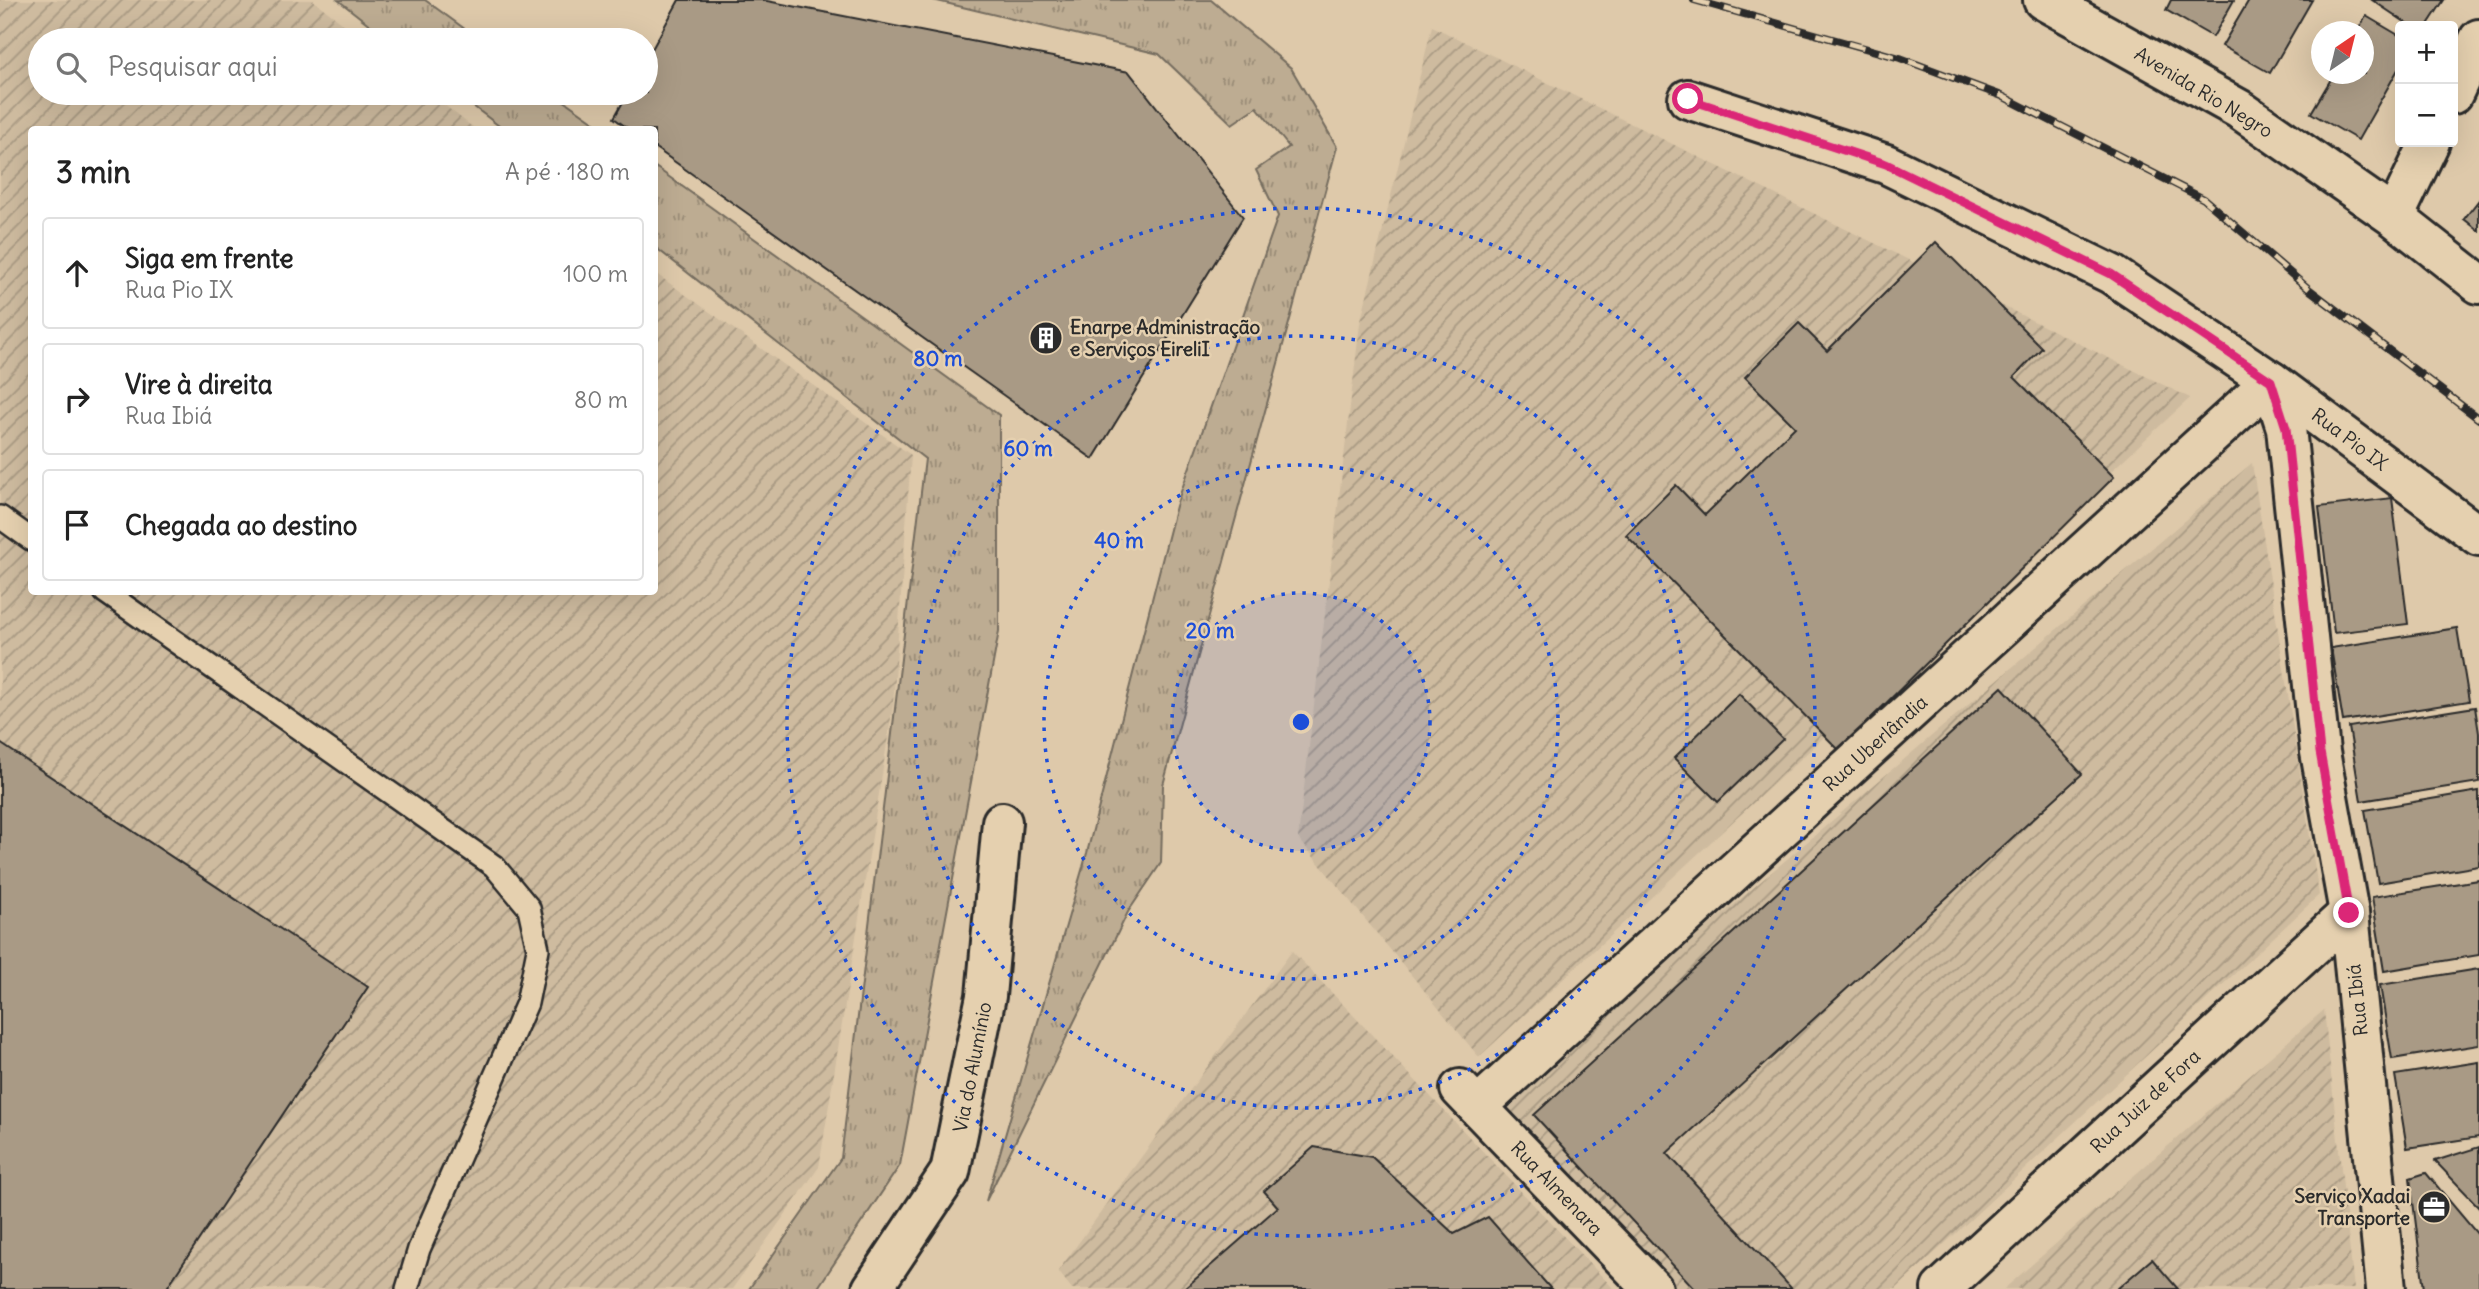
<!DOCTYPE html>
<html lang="pt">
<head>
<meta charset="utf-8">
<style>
	body { margin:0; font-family:Delius,sans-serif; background:#f6f6f6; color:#222 }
	.controls { position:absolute; right:21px; top:21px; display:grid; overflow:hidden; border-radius:7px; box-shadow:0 7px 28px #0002 }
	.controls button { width:63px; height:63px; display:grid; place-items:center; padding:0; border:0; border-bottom:2px solid #e0e0e0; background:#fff; color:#222; font:35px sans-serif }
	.compass { position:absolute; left:2311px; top:21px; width:63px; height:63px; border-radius:50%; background:#fff; box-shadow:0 7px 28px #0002; rotate:35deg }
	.stop { position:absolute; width:21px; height:21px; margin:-16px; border:5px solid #db2777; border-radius:50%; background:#fff }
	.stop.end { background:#db2777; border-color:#fff; box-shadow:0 2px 7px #0008 }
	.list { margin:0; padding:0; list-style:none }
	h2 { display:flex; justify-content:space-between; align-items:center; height:91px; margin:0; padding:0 28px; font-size:30px }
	h2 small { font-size:23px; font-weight:400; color:#767676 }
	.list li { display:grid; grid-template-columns:46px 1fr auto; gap:21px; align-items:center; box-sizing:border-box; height:112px; margin:0 14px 14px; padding:0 14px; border:2px solid #e0e0e0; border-radius:7px }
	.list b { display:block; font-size:26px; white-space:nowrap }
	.list p { margin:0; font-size:23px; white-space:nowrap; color:#767676 }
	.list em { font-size:23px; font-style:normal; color:#767676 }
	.icon { flex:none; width:38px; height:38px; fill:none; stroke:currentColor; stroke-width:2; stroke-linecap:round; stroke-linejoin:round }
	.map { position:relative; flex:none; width:2479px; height:1289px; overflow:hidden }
	.search { position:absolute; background:#fff; box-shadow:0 7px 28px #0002; left:28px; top:28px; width:630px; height:77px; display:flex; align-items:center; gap:18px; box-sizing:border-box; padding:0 24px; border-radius:38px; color:#767676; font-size:26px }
	.panel { position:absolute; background:#fff; box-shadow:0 7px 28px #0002; left:28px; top:126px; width:630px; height:469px; border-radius:7px }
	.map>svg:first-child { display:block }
	.industrial { fill:url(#industrial-furrows) }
	.grass { fill:url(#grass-tufts); stroke:#746c5e; stroke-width:2 }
	.building { fill:#a99a85; stroke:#2b2b2b; stroke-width:2 }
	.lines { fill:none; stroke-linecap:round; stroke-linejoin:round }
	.lane-casing { stroke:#2b2b2b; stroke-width:26 }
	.street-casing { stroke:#2b2b2b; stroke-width:44 }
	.secondary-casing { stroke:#2b2b2b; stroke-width:44 }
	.lane { stroke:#e5d0af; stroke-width:21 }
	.street { stroke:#e5d0af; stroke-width:38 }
	.secondary { stroke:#e5d0af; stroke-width:38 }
	.rail-casing { stroke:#2b2b2b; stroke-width:8 }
	.rail { stroke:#e5d0af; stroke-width:5; stroke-dasharray:16; stroke-linecap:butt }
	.route { stroke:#db2777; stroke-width:9 }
	.ring { fill:none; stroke:#1d4ed8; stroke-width:3.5; stroke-dasharray:3.5 7 }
	.labels { text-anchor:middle; stroke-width:5; stroke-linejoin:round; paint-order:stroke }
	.street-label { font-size:19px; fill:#2b2b2b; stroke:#e5d0af }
	.poi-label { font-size:19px; font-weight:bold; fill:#2b2b2b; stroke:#e5d0af; text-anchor:start }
	.centre { fill:#1d4ed8; stroke:#e5d0af; stroke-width:3.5 }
	.ring-label { font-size:21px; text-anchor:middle; font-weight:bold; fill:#1d4ed8; stroke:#e5d0af; stroke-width:5; stroke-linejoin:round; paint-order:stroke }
</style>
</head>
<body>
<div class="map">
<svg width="2479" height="1289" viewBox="0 0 2479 1289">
	<defs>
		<pattern id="industrial-furrows" width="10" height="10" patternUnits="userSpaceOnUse" patternTransform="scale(1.75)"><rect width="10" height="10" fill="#cebb9f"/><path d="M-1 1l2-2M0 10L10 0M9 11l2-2" fill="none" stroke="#a79882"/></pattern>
		<pattern id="grass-tufts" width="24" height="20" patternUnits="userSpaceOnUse" patternTransform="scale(1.75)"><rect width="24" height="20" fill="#bdac92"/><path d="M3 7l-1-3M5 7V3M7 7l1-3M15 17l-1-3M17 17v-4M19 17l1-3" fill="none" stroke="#9a8c77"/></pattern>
	</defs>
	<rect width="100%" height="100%" fill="#dec9aa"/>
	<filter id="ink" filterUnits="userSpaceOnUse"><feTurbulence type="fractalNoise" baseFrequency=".0143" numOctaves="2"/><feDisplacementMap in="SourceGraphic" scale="14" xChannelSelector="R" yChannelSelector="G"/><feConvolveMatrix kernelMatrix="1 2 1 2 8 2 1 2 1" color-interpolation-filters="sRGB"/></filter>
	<g filter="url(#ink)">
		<path class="industrial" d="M 0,0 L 313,0 L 363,40 L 40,40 L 40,93 L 429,93 L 475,129 L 32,130 L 32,592 L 654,592 L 655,273 L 911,455 L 893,706 L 819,1167 L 732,1289 L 0,1289 Z
			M 1432,26 L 2190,398 L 1479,1057 L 1298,838 L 1360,324 Z
			M 2252,463 L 2319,895 L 1896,1289 L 1671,1289 L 1496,1107 Z
			M 1292,951 L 1614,1289 L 1072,1289 L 1058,1271 Z
			M 2324,1010 L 2354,1289 L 2004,1289 Z"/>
		<path class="grass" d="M 338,0 L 425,0 L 480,40 L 389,40 Z
			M 933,0 L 1211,0 L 1291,68 L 1337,147 L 1163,785 L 1161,863 L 1128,912 L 986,1201 L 1087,853 L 1176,506 L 1278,216 L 1256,170 L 1289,147 L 1257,107 L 1232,124 L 1159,54 Z
			M 456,93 L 553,93 L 604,129 L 503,129 Z
			M 654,166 L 999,415 L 999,631 L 900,1165 L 817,1289 L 749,1289 L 841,1158 L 925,459 L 655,247 Z"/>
		<path class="building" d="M 679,0 L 762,0 L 1129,72 L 1243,217 L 1093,459 L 654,147 L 654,130 L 630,130 L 614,118 L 628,93 L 646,93 L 646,60 Z
			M 2171,0 L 2234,0 L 2213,37 L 2166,10 Z
			M 2249,0 L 2312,0 L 2270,73 L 2222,46 Z
			M 2372,0 L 2444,0 L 2427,26 L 2411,26 Z
			M 2366,16 L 2400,36 L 2400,66 L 2358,140 L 2311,113 L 2334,74 L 2364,74 L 2364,32 L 2357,32 Z
			M 2479,200 L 2479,231 L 2464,219 Z
			M 1936,242 L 2042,348 L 2014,377 L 2114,477 L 1839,750 L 1626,535 L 1676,485 L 1705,515 L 1795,427 L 1745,377 L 1799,323 L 1827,351 Z
			M 2392,498 L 2408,624 L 2334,633 L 2319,507 Z
			M 2457,628 L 2469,701 L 2343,721 L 2331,648 Z
			M 2002,687 L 2082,774 L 1667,1153 L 1792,1289 L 1695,1289 L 1534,1115 Z
			M 1739,694 L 1783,739 L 1718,802 L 1674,758 Z
			M 2475,707 L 2479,733 L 2479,782 L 2361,801 L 2349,727 Z
			M 0,743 L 368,987 L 168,1286 L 173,1289 L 0,1289 Z
			M 2479,791 L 2479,866 L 2378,883 L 2365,810 Z
			M 2479,880 L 2479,955 L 2384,971 L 2372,897 Z
			M 2479,969 L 2479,1045 L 2392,1059 L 2380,985 Z
			M 2479,1062 L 2479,1137 L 2407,1148 L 2395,1075 Z
			M 1314,1147 L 1372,1157 L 1454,1234 L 1488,1217 L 1551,1289 L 1184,1289 L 1278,1207 L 1264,1191 Z
			M 2479,1147 L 2479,1207 L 2435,1161 Z
			M 2426,1173 L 2479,1236 L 2479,1289 L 2424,1289 L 2410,1178 Z
			M 2152,1259 L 2178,1289 L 2117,1289 Z"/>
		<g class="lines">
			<defs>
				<path id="lane" d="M 0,517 L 32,540
					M 105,592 L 494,866 L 529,908 L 538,949 L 527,1003 L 419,1249 L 407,1289"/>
				<path id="street" d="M 2043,0 L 2239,109 L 2394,217 L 2479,284
					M 2453,94 L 2479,39
					M 2394,217 L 2430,142
					M 1460,1089 L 1653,1289
					M 1478,1106 L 2271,381
					M 872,1289 L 950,1172 L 986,996 L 1002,822
					M 1941,1289 L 2349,913"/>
				<path id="secondary" d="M 1688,99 L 1886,164 L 2111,274 L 2271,381 L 2479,536
					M 2271,381 L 2286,428 L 2320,752 L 2349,913 L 2386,1289"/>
			</defs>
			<use href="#lane" class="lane-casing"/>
			<use href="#street" class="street-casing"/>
			<use href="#secondary" class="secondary-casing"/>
			<use href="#lane" class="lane"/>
			<use href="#street" class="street"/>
			<use href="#secondary" class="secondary"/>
			<defs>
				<path id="rail" d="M 1694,0 L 1900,58 L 2002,96 L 2204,199 L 2310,290 L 2479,419"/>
			</defs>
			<use href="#rail" class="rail-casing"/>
			<use href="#rail" class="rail"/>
		</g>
	</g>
	<g class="lines" filter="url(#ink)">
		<path class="route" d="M 1688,99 L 1886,164 L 2111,274 L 2271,381 L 2286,428 L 2320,752 L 2349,913"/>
	</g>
	<circle cx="1301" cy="722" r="129" fill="#1d4ed8" fill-opacity=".12"/>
	<g class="ring">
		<circle cx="1301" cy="722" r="129"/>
		<circle cx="1301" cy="722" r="257"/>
		<circle cx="1301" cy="722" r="386"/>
		<circle cx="1301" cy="722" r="514"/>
	</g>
	<defs>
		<symbol id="building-disc" viewBox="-11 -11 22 22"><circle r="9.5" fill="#2b2b2b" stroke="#e5d0af"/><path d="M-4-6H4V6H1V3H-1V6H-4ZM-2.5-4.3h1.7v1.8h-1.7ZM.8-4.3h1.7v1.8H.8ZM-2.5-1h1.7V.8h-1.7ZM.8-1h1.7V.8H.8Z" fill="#fff"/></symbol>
		<symbol id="office-disc" viewBox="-11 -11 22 22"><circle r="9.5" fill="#2b2b2b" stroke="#e5d0af"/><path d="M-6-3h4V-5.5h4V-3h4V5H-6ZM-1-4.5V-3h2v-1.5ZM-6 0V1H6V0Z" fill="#fff"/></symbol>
	</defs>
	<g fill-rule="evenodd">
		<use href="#building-disc" x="1027" y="319" width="38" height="38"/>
		<use href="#office-disc" x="2415" y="1188" width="38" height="38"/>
	</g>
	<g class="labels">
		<g class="street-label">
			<text transform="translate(2204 92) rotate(31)" y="7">Avenida Rio Negro</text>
			<text transform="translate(2350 439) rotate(37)" y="7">Rua Pio IX</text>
			<text transform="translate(1875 743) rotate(-42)" y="7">Rua Uberlândia</text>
			<text transform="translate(2357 1000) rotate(-96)" y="7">Rua Ibiá</text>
			<text transform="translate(972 1067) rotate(-79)" y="7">Via do Alumínio</text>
			<text transform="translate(2145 1101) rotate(-43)" y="7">Rua Juiz de Fora</text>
			<text transform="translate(1557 1188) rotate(46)" y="7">Rua Almenara</text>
		</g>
		<g class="poi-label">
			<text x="1070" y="334">Enarpe Administração<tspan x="1070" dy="22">e Serviços EireliI</tspan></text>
			<text x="2410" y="1203" text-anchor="end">Serviço Xadai<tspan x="2410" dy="22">Transporte</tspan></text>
		</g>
	</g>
	<circle cx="1301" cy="722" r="10" class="centre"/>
	<g class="ring-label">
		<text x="938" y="366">80 m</text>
		<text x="1028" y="456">60 m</text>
		<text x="1119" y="548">40 m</text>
		<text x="1210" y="638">20 m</text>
	</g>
</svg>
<div class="controls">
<button>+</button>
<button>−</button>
</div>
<svg class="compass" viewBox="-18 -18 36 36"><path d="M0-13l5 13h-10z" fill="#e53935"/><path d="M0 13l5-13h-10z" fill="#767676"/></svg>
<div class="stop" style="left:1688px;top:99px"></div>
<div class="stop end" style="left:2349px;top:913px"></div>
<div class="search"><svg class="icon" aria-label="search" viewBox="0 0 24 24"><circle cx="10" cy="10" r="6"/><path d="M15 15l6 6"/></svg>Pesquisar aqui</div>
<section class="panel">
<h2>3 min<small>A pé · 180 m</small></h2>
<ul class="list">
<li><svg class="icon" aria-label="ahead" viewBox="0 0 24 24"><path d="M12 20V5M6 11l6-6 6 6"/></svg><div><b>Siga em frente</b><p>Rua Pio IX</p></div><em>100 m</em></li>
<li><svg class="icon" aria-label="right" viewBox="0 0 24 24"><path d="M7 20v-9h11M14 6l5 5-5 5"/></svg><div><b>Vire à direita</b><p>Rua Ibiá</p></div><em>80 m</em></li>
<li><svg class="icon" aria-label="arrive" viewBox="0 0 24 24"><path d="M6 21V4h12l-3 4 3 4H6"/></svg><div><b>Chegada ao destino</b></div></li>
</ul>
</section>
</div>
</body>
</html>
